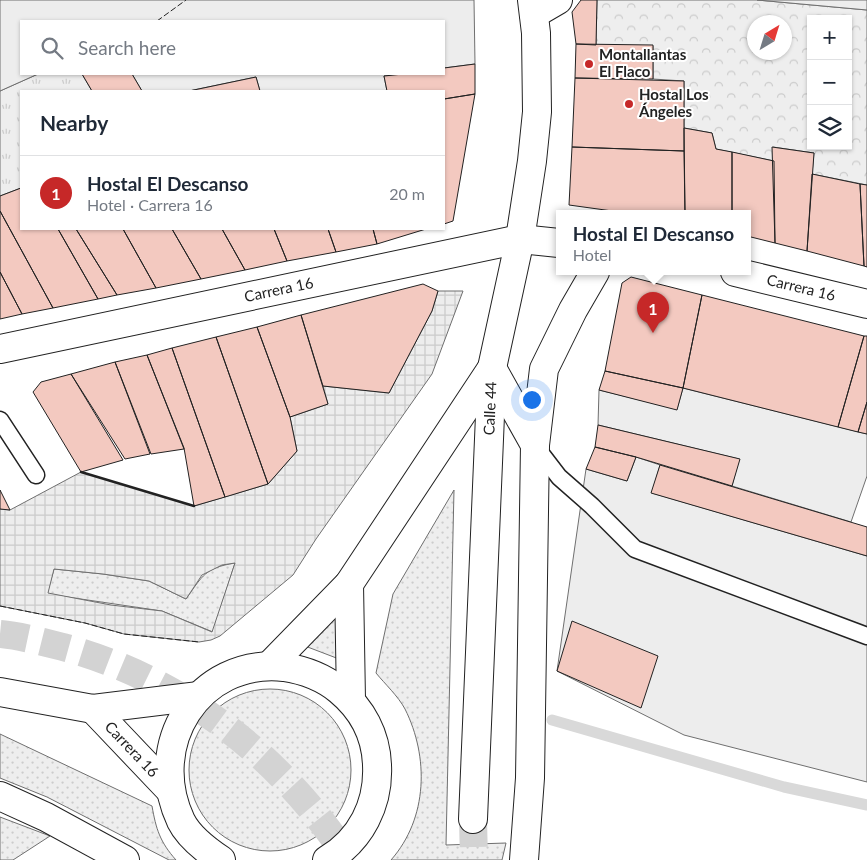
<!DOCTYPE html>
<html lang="en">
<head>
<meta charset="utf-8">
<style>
	body { margin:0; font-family:Lato,sans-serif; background:#f6f6f7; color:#1f2937 }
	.controls { position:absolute; right:15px; top:15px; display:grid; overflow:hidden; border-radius:0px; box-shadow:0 1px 4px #0004 }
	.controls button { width:45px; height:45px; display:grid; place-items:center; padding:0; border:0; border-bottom:1px solid #e0e1e3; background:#fff; color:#1f2937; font:25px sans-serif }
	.compass { position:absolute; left:747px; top:15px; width:45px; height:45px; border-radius:50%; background:#fff; box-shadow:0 1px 4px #0004; rotate:38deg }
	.you { position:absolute; left:531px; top:399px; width:18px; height:18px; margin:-12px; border:4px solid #fff; border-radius:50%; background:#1a73e8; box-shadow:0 0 0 8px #1a73e833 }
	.badge { display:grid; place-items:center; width:32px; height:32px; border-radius:50%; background:#c62828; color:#fff; font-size:16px; font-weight:700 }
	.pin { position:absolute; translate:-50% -41px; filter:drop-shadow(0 1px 2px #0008) }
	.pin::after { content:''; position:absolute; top:26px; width:18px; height:15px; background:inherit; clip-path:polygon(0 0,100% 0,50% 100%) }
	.popup { position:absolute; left:556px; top:210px; width:195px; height:65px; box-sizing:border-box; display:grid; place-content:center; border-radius:0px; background:#fff; filter:drop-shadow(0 1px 4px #0005); font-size:16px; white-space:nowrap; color:#747a83 }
	.popup b { font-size:19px; color:#1f2937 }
	.popup::after { content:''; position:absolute; left:50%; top:100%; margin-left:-10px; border:10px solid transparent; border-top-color:#fff }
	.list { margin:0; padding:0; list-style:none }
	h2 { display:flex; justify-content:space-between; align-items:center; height:65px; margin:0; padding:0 20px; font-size:21px }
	h2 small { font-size:16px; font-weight:400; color:#747a83 }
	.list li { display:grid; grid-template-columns:32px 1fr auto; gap:15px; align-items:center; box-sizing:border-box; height:75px; padding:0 20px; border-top:1px solid #e0e1e3 }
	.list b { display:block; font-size:19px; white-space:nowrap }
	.list p { margin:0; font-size:16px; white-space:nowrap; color:#747a83 }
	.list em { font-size:16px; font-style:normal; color:#747a83 }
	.icon { flex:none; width:28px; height:28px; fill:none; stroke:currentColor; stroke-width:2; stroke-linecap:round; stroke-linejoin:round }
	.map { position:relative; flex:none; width:867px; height:860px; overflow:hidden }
	.search { position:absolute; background:#fff; box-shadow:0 1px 4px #0004; left:20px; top:20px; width:425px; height:55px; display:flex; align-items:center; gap:12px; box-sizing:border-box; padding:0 18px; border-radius:0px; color:#747a83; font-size:19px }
	.panel { position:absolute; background:#fff; box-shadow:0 1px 4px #0004; left:20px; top:90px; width:425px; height:140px; border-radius:0px }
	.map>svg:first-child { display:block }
	.grass { fill:url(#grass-tufts); stroke:#6f6f6f }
	.forest { fill:url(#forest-crowns); stroke:#6f6f6f; fill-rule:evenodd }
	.garden { fill:url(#garden-dots); stroke:#6f6f6f }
	.parking { fill:#ededed; stroke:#6f6f6f }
	.plaza { fill:url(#plaza-grid); stroke:#6f6f6f; fill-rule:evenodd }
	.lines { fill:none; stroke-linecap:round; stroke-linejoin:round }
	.stream { stroke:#d9d9d9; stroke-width:11 }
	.building { fill:#f3c9c0; stroke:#222 }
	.trunk-tunnel { stroke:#d3d3d3; stroke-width:28; stroke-dasharray:28 14; stroke-linecap:butt }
	.service-casing { stroke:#222; stroke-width:19 }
	.minor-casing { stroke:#222; stroke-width:30 }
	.trunk-casing { stroke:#222; stroke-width:30 }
	.service { stroke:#fff; stroke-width:16 }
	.minor { stroke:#fff; stroke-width:28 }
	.trunk { stroke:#fff; stroke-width:28 }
	.fence { stroke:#222; stroke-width:1; stroke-dasharray:6 2.5; stroke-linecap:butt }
	.wall { stroke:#222; stroke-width:2.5 }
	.poi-dot { fill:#c62828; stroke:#fff; stroke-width:2 }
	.labels { text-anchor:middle; stroke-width:4; stroke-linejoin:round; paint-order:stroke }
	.poi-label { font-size:15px; font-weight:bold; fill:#222; stroke:#fff; text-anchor:start }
	.street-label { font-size:15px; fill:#222; stroke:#fff }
</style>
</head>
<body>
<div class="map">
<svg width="867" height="860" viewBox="0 0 867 860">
	<defs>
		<pattern id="grass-tufts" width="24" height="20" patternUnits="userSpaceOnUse" patternTransform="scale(1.25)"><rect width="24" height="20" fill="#eee"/><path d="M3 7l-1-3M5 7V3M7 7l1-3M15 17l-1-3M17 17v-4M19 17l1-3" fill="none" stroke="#ccc"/></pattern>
		<pattern id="forest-crowns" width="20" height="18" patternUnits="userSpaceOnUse" patternTransform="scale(1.25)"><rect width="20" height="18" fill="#eee"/><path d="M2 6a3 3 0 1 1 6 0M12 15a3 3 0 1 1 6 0" fill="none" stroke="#ccc"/></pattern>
		<pattern id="garden-dots" width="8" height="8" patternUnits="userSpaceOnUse" patternTransform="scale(1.25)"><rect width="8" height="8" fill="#eee"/><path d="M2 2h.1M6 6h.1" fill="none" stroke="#ccc" stroke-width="1.8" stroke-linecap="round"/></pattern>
		<pattern id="plaza-grid" width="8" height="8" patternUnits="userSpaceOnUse" patternTransform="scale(1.25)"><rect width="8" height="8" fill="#ededed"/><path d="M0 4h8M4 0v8" fill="none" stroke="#cbcbcb"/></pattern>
	</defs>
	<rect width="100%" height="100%" fill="#fff"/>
	<path class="grass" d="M 38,74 L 82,74 L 92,91 L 21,91 L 21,188 L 0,196 L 0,91 Z"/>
	<path class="forest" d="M 597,0 L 757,0 L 867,10 L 867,185 L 812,174 L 814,153 L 773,147 L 774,161 L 716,149 L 712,133 L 684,128 L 684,81 L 653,79 L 653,46 L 596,45 ZM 811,19 L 848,19 L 848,146 L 811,146 ZM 754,22 L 784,22 L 784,52 L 754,52 Z"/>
	<path class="garden" d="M 454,490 L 446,845 L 506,843 L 502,860 L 391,860 C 428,818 429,757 405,709 C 398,696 385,684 376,673 L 393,594 Z
		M 235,563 L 213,632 L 162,611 L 47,594 L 54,569 L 103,574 L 149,581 L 186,599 C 203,575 205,568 235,563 Z
		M 338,612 L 339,659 L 305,646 Z
		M189 770a81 81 0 1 1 162 0a81 81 0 1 1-162 0Z
		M 0,734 L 152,806 C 156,829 160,842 176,860 L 169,860 L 47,797 L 0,778 Z
		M 0,817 L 50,836 L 13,860 L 0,860 Z"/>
	<path class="parking" d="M 0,0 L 474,0 L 475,64 L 444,68 L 444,21 L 21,21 L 21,74 L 38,74 L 0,91 Z
		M 757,0 L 867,0 L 867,10 Z
		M 132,74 L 403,74 L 384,76 L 387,91 L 260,91 L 256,77 L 189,91 L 142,91 Z
		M 683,388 L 867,434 L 867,476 L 851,522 L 732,486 L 739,459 L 598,425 L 599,390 L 677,409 Z
		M 636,457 L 660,465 L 652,493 L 867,556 L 867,782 L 684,735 L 557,671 L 586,469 L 627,481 Z"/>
	<path class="plaza" d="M 438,291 L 463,291 L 432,374 L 316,539 L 293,575 L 220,636 L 211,640 L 199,642 L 124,634 L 85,623 L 0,606 L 0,509 L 10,510 L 81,472 L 194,506 L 268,484 L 297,451 L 290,417 L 328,404 L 323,386 L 389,393 L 432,311 ZM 235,563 L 212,632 L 162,611 L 111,605 L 48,593 L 54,569 L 103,574 L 149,581 L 186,599 L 202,575 L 222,565 Z"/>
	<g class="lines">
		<path class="stream" d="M 552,720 L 784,787 L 867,805"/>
	</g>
	<path class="building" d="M 581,0 L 597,0 L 596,45 L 576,44 L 572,12 Z
		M 576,44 L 653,45 L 653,79 L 575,78 Z
		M 475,64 L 475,94 L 444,99 L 444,91 L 387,91 L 384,76 L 403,74 L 444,74 L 444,68 Z
		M 82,74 L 132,74 L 142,91 L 92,91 Z
		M 256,77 L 260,91 L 189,91 Z
		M 575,78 L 684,81 L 684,151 L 572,147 Z
		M 475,94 L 453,221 L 444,224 L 444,99 Z
		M 684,128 L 712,133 L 716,149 L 732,152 L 732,214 L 685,214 Z
		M 572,147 L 684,151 L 685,214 L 634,214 L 569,205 Z
		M 772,147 L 814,153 L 807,251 L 775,243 Z
		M 732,152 L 774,161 L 775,243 L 747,236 L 747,214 L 732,214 Z
		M 812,174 L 860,184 L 864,266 L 807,251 Z
		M 860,184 L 867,185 L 867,267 L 864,266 Z
		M 21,188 L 21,229 L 58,229 L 98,299 L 53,308 L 0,211 L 0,196 Z
		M 0,211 L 53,308 L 22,314 L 0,272 Z
		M 58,229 L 76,229 L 117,295 L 98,299 Z
		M 76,229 L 123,229 L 156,288 L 117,295 Z
		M 123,229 L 172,229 L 201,279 L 156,288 Z
		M 172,229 L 222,229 L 245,270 L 201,279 Z
		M 222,229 L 274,229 L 287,261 L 245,270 Z
		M 274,229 L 328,229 L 336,252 L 287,261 Z
		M 328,229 L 373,229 L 377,244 L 336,252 Z
		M 373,229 L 426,229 L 377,244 Z
		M 0,272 L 22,314 L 0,319 Z
		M 631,277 L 702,295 L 683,388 L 605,371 L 622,283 Z
		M 423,284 L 438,291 L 432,311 L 389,393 L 323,386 L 301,315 Z
		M 702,295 L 864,336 L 838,427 L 683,388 Z
		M 301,315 L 328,404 L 290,417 L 257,327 Z
		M 257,327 L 290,417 L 297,451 L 268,484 L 216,337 Z
		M 864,336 L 867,336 L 867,402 L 858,432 L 838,427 Z
		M 216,337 L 268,484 L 225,497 L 172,348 Z
		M 172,348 L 225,497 L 194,506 L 184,448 L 147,355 Z
		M 147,355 L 184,449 L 151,454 L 115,362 Z
		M 115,362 L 150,454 L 125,459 L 71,374 Z
		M 605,371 L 683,388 L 677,410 L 599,390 Z
		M 71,374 L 123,460 L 81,472 L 33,392 L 41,382 Z
		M 867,402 L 867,434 L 858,432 Z
		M 598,425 L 740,459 L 732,486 L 636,457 L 595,447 Z
		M 595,447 L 636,457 L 627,481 L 586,469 Z
		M 660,465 L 867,527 L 867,556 L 651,493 Z
		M 0,490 L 10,510 L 0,509 Z
		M 572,621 L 658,656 L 641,708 L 557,671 Z"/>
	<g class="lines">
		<path class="trunk-tunnel" d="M 0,634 C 21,636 43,642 63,647 C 182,679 282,757 349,860
			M 473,819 L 474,860"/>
		<defs>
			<path id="service" d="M 0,420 L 36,475
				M 536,447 L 559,477 L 592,506 L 635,549 L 867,636"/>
			<g id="minor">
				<path d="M 534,14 L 558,0"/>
				<path id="s1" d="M 735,272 L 867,304"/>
				<path id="s2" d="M 0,349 L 520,239 L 559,243"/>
			</g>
			<g id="trunk">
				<path d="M 492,368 L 535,445 L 530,778 L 524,860"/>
				<path d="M 535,445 L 544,369 L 573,310 L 595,272"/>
				<path d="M 349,584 L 351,700"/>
				<path d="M 269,666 L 349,584 L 492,368"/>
				<path d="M 0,692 L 93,709 L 199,696"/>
				<path id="s3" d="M 93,709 L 170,790"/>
				<path d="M 0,796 L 46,817 L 125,860"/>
				<path id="s4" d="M 473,819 L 492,368 L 520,239 L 532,161 L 537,112 L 536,33 L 532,0"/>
				<path d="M 221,860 C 206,850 189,837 181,821 C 145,745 198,658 284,667 C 304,670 323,677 339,690 C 362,709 376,735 377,765 C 379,804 361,840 327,860"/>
			</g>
		</defs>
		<use href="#service" class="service-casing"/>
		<use href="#minor" class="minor-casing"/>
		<use href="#trunk" class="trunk-casing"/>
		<use href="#service" class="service"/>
		<use href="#minor" class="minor"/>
		<use href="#trunk" class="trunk"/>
		<path class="fence" d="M 157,21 L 186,0
			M 0,606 L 85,623 L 124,634 L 199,642"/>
		<path class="wall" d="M 81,472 L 194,506"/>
	</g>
	<g class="poi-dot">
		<circle cx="589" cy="64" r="5"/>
		<circle cx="629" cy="104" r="5"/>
	</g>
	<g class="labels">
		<g class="poi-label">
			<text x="599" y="60">Montallantas<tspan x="599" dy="17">El Flaco</tspan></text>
			<text x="639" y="100">Hostal Los<tspan x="639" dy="17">Ángeles</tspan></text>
		</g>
		<g class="street-label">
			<text dy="5" stroke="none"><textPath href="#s1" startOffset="68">Carrera 16</textPath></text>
			<text dy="5" stroke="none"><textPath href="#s2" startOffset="285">Carrera 16</textPath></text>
			<text dy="5" stroke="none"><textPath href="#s4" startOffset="411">Calle 44</textPath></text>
			<text dy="5" stroke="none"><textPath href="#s3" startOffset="56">Carrera 16</textPath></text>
		</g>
	</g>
</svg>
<div class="controls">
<button>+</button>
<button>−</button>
<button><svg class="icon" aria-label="layers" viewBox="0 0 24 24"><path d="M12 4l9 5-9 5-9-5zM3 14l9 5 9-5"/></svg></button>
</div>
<svg class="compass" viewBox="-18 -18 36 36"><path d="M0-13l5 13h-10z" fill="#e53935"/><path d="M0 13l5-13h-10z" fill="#747a83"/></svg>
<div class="you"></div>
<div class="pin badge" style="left:653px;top:333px">1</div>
<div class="popup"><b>Hostal El Descanso</b>Hotel</div>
<div class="search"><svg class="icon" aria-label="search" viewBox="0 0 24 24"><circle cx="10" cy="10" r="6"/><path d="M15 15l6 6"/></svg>Search here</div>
<section class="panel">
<h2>Nearby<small></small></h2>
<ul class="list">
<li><span class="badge">1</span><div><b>Hostal El Descanso</b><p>Hotel · Carrera 16</p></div><em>20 m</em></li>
</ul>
</section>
</div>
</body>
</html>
